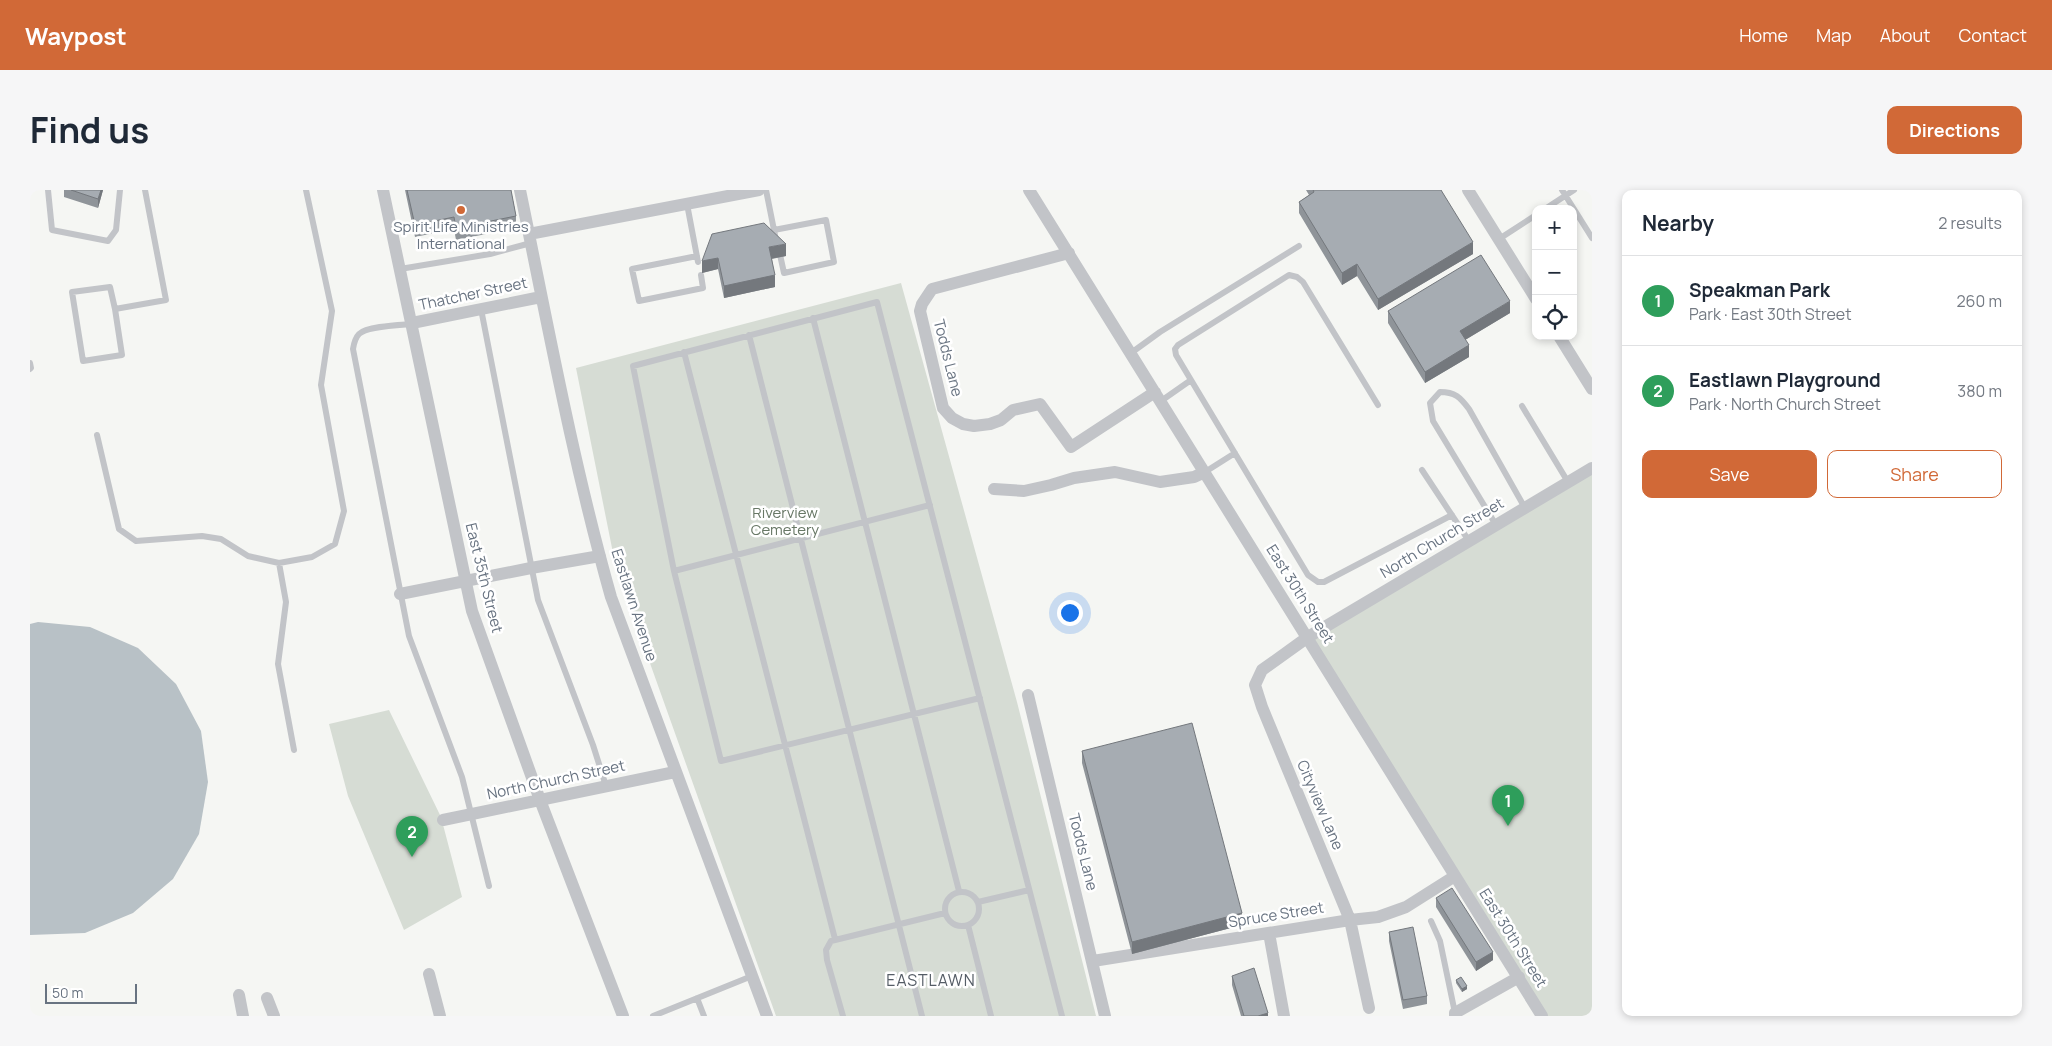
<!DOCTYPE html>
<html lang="en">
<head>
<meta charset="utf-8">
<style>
	body { margin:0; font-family:Manrope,sans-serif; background:#f6f6f7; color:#1f2937 }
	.controls { position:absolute; right:15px; top:15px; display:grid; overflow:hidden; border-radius:10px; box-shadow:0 2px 8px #0003 }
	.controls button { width:45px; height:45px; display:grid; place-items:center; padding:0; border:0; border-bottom:1px solid #e0e1e3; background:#fff; color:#1f2937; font:25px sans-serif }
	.scale { position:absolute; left:15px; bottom:12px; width:92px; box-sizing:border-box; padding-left:5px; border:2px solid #687381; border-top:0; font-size:14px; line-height:18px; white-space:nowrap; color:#687381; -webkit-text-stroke:4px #fff; paint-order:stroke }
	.you { position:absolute; left:1039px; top:422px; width:18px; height:18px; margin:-12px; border:4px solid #fff; border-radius:50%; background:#1a73e8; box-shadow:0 0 0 8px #1a73e833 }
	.badge { display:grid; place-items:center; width:32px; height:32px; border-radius:50%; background:#d16937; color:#fff; font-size:16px; font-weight:700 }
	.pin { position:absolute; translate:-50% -41px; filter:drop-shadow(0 1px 2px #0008) }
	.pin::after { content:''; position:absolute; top:26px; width:18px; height:15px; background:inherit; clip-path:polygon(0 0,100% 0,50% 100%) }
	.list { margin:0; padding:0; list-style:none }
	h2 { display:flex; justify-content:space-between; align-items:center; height:65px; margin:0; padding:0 20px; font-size:21px }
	h2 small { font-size:16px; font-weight:400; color:#747a83 }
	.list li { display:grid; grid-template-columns:32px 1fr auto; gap:15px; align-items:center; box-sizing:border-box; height:90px; padding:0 20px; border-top:1px solid #e0e1e3 }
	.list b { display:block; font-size:19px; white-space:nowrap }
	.list p { margin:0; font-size:16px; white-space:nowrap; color:#747a83 }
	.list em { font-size:16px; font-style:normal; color:#747a83 }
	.actions { display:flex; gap:10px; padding:15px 20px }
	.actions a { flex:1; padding:11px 0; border:1px solid #d16937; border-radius:10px; text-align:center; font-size:18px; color:#d16937 }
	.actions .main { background:#d16937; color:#fff }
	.icon { flex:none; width:28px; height:28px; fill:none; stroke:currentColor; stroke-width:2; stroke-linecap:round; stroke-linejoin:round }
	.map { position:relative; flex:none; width:1562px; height:826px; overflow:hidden; border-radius:10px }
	header { display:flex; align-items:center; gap:30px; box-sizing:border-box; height:70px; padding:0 25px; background:#d16937; color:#fff }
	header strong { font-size:24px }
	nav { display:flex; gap:28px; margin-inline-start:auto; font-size:18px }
	.intro { display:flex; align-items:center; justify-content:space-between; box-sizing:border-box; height:120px; padding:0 30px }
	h1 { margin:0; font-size:35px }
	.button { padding:12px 22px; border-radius:10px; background:#d16937; color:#fff; font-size:18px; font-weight:700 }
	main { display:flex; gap:30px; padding:0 30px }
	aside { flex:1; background:#fff; border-radius:10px; box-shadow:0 2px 8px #0003 }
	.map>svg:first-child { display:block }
	.green { fill:#d6dcd4 }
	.water { fill:#b8c1c6 }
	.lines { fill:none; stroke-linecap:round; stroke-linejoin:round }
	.service { stroke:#c2c4c8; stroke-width:6 }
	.minor { stroke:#c2c4c8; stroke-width:12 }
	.wall { fill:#8f9499 }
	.shaded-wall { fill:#74787d }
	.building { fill:#a6acb2; stroke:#74787d }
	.poi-dot { fill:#d16937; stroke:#fff; stroke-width:2 }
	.labels { text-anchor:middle; stroke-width:5; stroke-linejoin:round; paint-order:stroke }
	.poi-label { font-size:15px; fill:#687381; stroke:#fff }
	.street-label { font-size:15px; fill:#687381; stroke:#fff }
	.park-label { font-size:15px; fill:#687866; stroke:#fff }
	.neighbourhood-label { font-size:16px; letter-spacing:1px; fill:#555d66; stroke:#fff }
</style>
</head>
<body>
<header>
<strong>Waypost</strong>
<nav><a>Home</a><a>Map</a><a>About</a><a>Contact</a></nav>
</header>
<div class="intro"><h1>Find us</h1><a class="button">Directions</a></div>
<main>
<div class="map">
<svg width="1562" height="826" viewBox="0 0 1562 826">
	<rect width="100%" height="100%" fill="#f5f6f3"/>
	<path class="green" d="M 871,93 L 987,512 L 1066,826 L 746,826 L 586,378 L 546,178 Z
		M 1562,278 L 1562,826 L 1512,826 L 1278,447 Z
		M 359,520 L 411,627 L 432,707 L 374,740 L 318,606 L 299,534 Z"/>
	<path class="water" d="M 8,432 L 60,437 L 108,458 L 146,494 L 171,541 L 178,592 L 169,644 L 143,689 L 103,723 L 55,743 L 0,745 L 0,434 Z"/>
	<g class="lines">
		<path class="service" d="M 18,0 L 22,40 L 78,51 L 86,40 L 90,0
			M 736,0 L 746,50
			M 1532,0 L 1562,48
			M 657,14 L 668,72
			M 1515,19 L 1544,0
			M 744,40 L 796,30 L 804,72 L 754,83 L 749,60
			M 1469,49 L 1506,25
			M 667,66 L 602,79 L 609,111 L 673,98 L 671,85
			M 370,79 L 460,64 L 501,53
			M 85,119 L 80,97 L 42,102 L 53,171 L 92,165 L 85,119 L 136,110 L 115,0
			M 451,119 L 508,410 L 563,555 L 576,596
			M 783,128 L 929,701
			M 382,134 C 370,135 337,136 329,144 C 325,148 324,153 323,159 L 379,446 L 432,587 L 459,696
			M 719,145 L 892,826
			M 654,162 L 805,749
			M 1101,163 L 1130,142 L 1269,56
			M 0,173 L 1,178 L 0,179
			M 1131,211 L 1161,190
			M 1348,215 L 1273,92 L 1267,87 L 1259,85 L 1148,155 L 1145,159 L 1146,165 L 1278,385 L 1288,392 L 1294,392 L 1422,325
			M 1492,216 L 1538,292
			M 67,245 L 89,339 L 106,351 L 172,346 L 191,349 L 218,366 L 249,373 L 282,367 L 305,354 L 314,321 L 291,195 L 302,121 L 276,0
			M 1392,280 L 1439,351
			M 1175,282 L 1205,263
			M 1466,335 L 1403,231 L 1400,213 L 1410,202 C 1425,202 1430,207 1439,219 L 1495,318
			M 249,373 L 256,412 L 248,474 L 264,560
			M 644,381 L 900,315
			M 950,508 L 691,571 L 644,381 L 603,176 L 847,112 L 1032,826
			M915 719a17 17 0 1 1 34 0a17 17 0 1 1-34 0Z
			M 948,712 L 999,700
			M 1401,731 L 1410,751 L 1425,823
			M 938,735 L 961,826
			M 667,808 L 674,826
			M 623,826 L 722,786
			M 813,826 L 797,770 L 796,760 L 801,751 L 915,723"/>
		<path class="minor" d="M 353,0 L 442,421 L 510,610 L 593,826
			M 490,0 C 518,136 543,273 581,407 L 737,826
			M 999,0 L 1512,826
			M 1438,0 L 1506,109
			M 499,44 L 729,0
			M 1039,63 L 902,99 L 892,114 L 890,121 L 913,218 L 922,228 L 933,234 L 944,236 L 960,234 L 971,230 L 983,220 L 1010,214 L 1041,257 L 1125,202
			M 382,133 L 511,107
			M 1529,146 L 1562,199
			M 964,299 L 994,301 L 1021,295 L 1044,288 L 1085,282 L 1130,292 L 1164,287 L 1175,282
			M 370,404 L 501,378 L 570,366
			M 998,505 L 1075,826
			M 413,630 L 645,582
			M 1239,743 L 1254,826
			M 1063,771 L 1320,730 L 1348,727 L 1376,717 L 1425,686
			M 399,784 L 410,826
			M 209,805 L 213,826
			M 237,808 L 244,826
			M 1339,818 L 1320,730 L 1232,517 L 1225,495 L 1232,480 L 1278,447 L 1562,278
			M 1425,826 L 1425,823 L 1489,787"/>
	</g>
	<path class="wall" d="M 34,0 L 73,0 L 68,18 L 34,7 Z
		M 375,0 L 481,0 L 486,26 L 486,38 L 426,50 L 424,39 L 385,47 Z
		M 1276,0 L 1411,0 L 1443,64 L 1348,120 L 1327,86 L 1312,95 L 1269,23 L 1269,12 L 1279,5 Z
		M 682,44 L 756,66 L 742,69 L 745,97 L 694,108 L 688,79 L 672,83 Z
		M 1358,121 L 1480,123 L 1435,150 L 1439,167 L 1395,193 L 1358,133 Z
		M 1052,561 L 1212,735 L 1102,764 L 1052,573 Z
		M 1406,708 L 1463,770 L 1446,781 L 1406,717 Z
		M 1359,742 L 1397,806 L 1397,814 L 1373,819 L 1359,751 Z
		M 1202,786 L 1238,826 L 1211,826 L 1202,795 Z
		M 1426,790 L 1437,799 L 1432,802 L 1426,793 Z"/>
	<path class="shaded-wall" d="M 71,0 L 73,0 L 68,18 L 68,9 Z
		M 1443,52 L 1443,64 L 1348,120 L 1348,109 Z
		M 756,54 L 756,66 L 739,69 L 739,57 Z
		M 688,68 L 688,79 L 672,83 L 672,71 Z
		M 1327,74 L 1327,86 L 1312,95 L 1312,83 Z
		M 745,85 L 745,97 L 694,108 L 694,96 Z
		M 1480,111 L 1480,123 L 1430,153 L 1430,141 Z
		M 1439,155 L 1439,167 L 1395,193 L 1395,182 Z
		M 1212,723 L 1212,735 L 1102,764 L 1102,752 Z
		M 1463,762 L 1463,770 L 1446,781 L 1446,772 Z
		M 1437,796 L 1437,799 L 1432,802 L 1432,799 Z
		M 1238,823 L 1238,826 L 1228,826 Z"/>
	<path class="building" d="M 41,0 L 71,0 L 68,9 Z
		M 377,0 L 481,0 L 486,26 L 426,38 L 424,27 L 385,35 Z
		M 1283,0 L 1411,0 L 1443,52 L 1348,109 L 1327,74 L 1312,83 L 1269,12 L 1284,2 Z
		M 734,33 L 756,54 L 739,57 L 745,85 L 694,96 L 688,68 L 672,71 L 682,44 Z
		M 1451,65 L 1480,111 L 1430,141 L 1439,155 L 1395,182 L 1358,121 Z
		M 1162,533 L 1212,723 L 1102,752 L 1052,561 Z
		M 1422,698 L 1463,762 L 1446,772 L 1406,708 Z
		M 1383,737 L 1397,806 L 1373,810 L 1359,742 Z
		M 1224,778 L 1238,823 L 1228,826 L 1214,826 L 1202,786 Z
		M 1431,787 L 1437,796 L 1432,799 L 1426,790 Z"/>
	<circle class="poi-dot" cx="431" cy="20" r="5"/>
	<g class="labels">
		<g class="poi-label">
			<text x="431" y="42">Spirit Life Ministries<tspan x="431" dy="17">International</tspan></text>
		</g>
		<g class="street-label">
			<text transform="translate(443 104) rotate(-12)" y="5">Thatcher Street</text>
			<text transform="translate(918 168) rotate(76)" y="5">Todds Lane</text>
			<text transform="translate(1412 348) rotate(-31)" y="5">North Church Street</text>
			<text transform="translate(454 388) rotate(76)" y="5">East 35th Street</text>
			<text transform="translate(1270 404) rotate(58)" y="5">East 30th Street</text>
			<text transform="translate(604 415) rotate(72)" y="5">Eastlawn Avenue</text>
			<text transform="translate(526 590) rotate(-12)" y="5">North Church Street</text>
			<text transform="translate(1290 615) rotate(67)" y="5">Cityview Lane</text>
			<text transform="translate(1053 662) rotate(76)" y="5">Todds Lane</text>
			<text transform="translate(1246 725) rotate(-9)" y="5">Spruce Street</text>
			<text transform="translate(1483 748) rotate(58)" y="5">East 30th Street</text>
		</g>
		<g class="park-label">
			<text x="755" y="328">Riverview<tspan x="755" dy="17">Cemetery</tspan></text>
		</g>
		<g class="neighbourhood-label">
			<text x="901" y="796">EASTLAWN</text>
		</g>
	</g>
</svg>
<div class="controls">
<button>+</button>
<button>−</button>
<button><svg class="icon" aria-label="locate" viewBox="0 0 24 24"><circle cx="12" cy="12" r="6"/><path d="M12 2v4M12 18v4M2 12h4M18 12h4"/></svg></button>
</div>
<div class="scale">50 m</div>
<div class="you"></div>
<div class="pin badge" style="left:1478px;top:636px;background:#2e9e5b">1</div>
<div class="pin badge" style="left:382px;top:667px;background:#2e9e5b">2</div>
</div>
<aside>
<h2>Nearby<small>2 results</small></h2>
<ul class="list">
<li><span class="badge" style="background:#2e9e5b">1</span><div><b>Speakman Park</b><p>Park · East 30th Street</p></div><em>260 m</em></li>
<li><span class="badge" style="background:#2e9e5b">2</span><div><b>Eastlawn Playground</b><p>Park · North Church Street</p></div><em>380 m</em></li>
</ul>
<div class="actions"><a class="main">Save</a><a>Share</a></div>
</aside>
</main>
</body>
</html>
